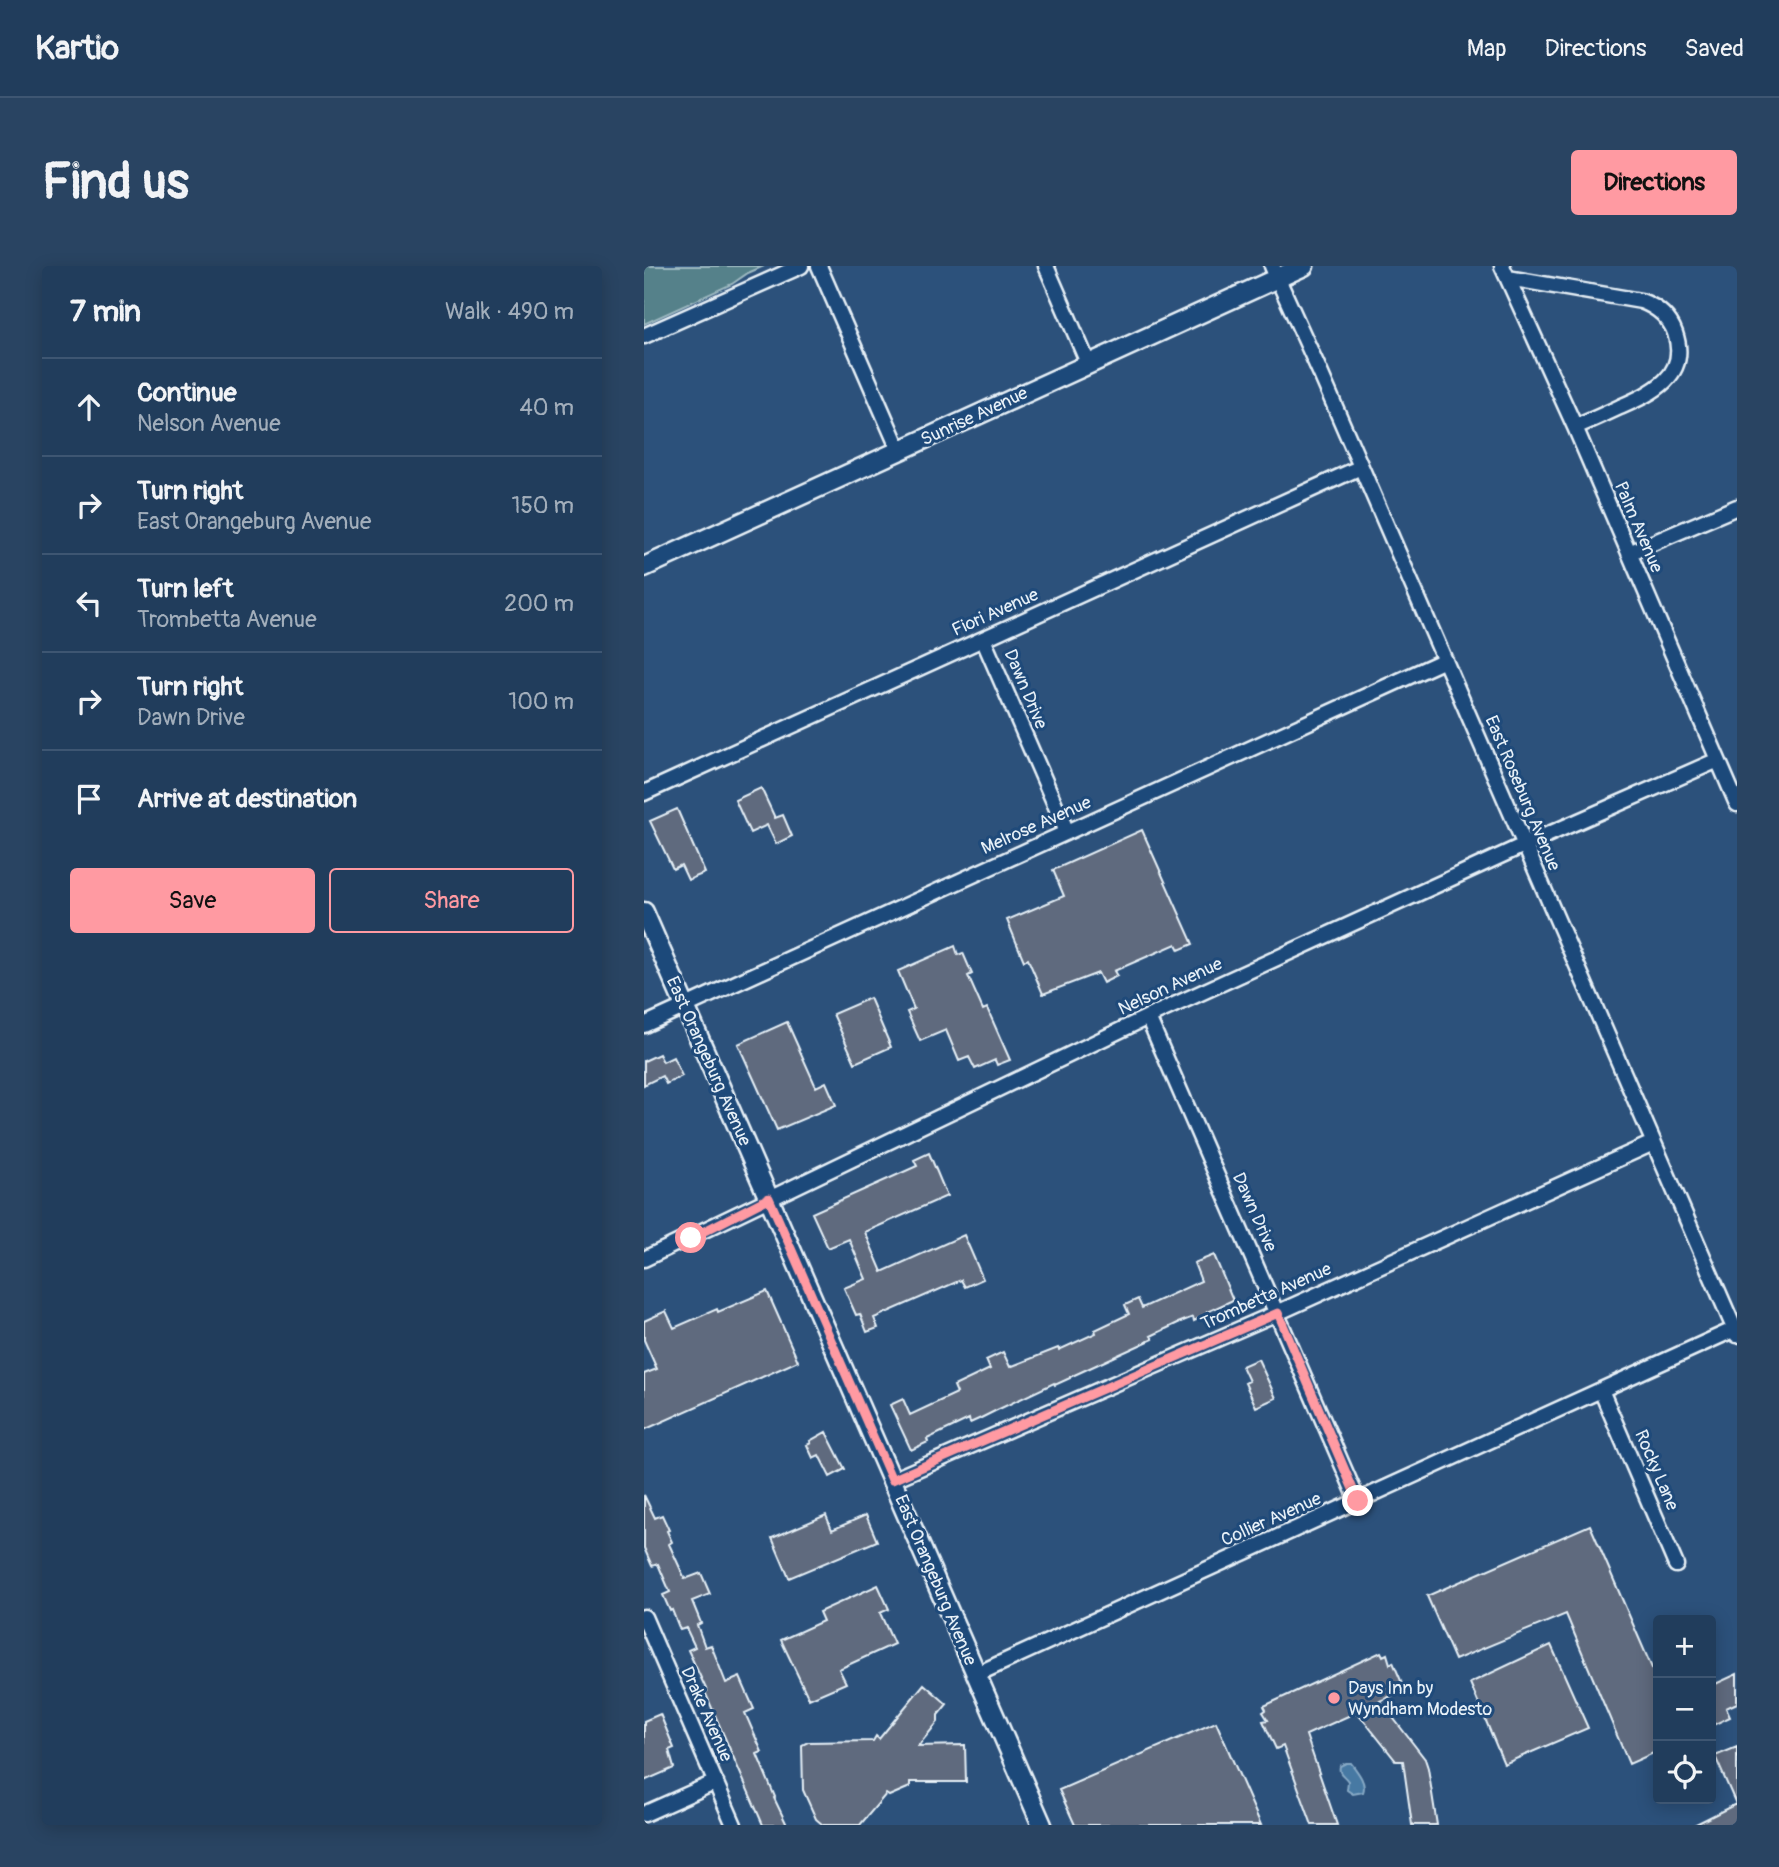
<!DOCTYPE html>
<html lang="en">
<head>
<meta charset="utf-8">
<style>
	body { margin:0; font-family:Pangolin,sans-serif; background:#294462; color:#f1f3f6 }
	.controls { position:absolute; right:21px; bottom:21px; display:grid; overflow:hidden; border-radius:7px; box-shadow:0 4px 18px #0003 }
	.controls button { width:63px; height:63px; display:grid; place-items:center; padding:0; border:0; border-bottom:2px solid #3e5672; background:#213d5c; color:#f1f3f6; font:35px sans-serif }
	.stop { position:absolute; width:21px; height:21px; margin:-16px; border:5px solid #ff9aa2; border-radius:50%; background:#fff }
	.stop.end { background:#ff9aa2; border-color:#fff; box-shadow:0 2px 7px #0008 }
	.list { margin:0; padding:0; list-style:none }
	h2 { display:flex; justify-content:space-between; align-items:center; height:91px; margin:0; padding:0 28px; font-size:30px }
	h2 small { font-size:23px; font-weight:400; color:#a2aebb }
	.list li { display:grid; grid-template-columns:46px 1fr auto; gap:21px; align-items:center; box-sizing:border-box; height:98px; padding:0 28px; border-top:2px solid #3e5672 }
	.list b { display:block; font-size:26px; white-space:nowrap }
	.list p { margin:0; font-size:23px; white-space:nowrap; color:#a2aebb }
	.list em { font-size:23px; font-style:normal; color:#a2aebb }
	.actions { display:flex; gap:14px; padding:21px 28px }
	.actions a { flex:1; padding:16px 0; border:2px solid #ff9aa2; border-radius:7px; text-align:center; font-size:24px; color:#ff9aa2 }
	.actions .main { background:#ff9aa2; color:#111 }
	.icon { flex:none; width:38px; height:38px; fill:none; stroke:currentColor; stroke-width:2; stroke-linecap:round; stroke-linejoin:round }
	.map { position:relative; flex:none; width:1093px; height:1559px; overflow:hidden; border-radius:7px }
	header { display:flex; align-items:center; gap:42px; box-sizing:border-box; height:98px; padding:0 35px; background:#213d5c; border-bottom:2px solid #3e5672 }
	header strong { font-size:33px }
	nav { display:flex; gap:38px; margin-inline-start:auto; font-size:24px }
	.intro { display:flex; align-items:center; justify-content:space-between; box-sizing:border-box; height:168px; padding:0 42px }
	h1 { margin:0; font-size:49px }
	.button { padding:18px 32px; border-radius:7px; background:#ff9aa2; color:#111; font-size:24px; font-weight:700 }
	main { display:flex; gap:42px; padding:0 42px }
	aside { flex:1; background:#213d5c; border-radius:7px; box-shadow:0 4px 18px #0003 }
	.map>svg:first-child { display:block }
	.green { fill:#55818a; stroke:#9eb9c1; stroke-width:2 }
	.water { fill:#4679a3; stroke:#87a9c5; stroke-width:2 }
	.building { fill:#5e6b7e; stroke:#e8f1f8; stroke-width:2 }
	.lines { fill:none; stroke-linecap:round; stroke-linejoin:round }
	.minor-casing { stroke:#e8f1f8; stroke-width:19 }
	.tertiary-casing { stroke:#e8f1f8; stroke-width:23 }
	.minor { stroke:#1f4a7a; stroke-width:14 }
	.tertiary { stroke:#1f4a7a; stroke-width:18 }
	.route { stroke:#ff9aa2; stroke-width:9 }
	.poi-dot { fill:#ff9aa2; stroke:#1f4a7a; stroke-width:2.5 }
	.labels { text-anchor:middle; stroke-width:6; stroke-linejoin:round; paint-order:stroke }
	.street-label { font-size:18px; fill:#e8f1f8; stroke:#1f4a7a }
	.poi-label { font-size:18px; fill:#e8f1f8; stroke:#1f4a7a; text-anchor:start }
</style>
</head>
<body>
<header>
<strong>Kartio</strong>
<nav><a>Map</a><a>Directions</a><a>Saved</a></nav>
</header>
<div class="intro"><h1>Find us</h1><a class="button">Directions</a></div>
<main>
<aside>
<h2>7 min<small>Walk · 490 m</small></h2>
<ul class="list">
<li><svg class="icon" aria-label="ahead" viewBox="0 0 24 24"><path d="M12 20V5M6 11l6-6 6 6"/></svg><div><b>Continue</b><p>Nelson Avenue</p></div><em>40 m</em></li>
<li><svg class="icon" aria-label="right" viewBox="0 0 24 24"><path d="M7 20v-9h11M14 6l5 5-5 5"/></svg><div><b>Turn right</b><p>East Orangeburg Avenue</p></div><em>150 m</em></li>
<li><svg class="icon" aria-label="left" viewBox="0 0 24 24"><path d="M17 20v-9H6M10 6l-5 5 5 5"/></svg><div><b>Turn left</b><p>Trombetta Avenue</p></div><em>200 m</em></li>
<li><svg class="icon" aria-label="right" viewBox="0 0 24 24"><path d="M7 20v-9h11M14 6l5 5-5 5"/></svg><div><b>Turn right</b><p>Dawn Drive</p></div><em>100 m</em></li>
<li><svg class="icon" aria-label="arrive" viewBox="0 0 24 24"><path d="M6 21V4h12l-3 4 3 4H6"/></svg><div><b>Arrive at destination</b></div></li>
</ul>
<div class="actions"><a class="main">Save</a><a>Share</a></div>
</aside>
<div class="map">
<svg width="1093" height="1559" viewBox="0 0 1093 1559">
	<rect width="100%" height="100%" fill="#2c517b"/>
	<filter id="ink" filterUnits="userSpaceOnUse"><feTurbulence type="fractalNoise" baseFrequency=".0143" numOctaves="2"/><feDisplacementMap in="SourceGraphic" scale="14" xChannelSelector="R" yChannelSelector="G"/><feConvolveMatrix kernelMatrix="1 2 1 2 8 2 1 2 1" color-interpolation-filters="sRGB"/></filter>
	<g filter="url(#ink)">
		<path class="green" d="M 0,0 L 120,0 L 104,7 L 88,18 L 0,58 Z"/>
		<path class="water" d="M 702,1497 L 707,1497 C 713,1505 723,1517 719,1526 L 709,1528 L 703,1524 L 704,1515 C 700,1509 694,1508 696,1500 Z"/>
		<path class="building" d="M 117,522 L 131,552 L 139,549 L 148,570 L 132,578 L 123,559 L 106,567 L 91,534 Z
			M 33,543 L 61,607 L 44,614 L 37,599 L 29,603 L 6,555 Z
			M 498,564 L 549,678 L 535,684 L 532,678 L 470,705 L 473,710 L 459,717 L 454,707 L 399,728 L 384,693 L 380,695 L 363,654 L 420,630 L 409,604 Z
			M 311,680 L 314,689 L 319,687 L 328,708 L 324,710 L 339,744 L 343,742 L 366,794 L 353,799 L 351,794 L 331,803 L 325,791 L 315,795 L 302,764 L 276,775 L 263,746 L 270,743 L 254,705 Z
			M 226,732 L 247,781 L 211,797 L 189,748 Z
			M 143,756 L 172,821 L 182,816 L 192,839 L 133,864 L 94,778 Z
			M 15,788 L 19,796 L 29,791 L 38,810 L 22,818 L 18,810 L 0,819 L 0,795 Z
			M 285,887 L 303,930 L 221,966 L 238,1006 L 320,969 L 339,1013 L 321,1021 L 317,1014 L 230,1052 L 234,1062 L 223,1066 L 216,1048 L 212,1049 L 200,1022 L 222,1013 L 205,973 L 184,982 L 168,947 L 273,900 L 270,894 Z
			M 570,989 L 589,1034 L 563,1046 L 564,1048 L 550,1055 L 549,1051 L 534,1057 L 507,1070 L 509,1073 L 426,1111 L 426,1112 L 411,1119 L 410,1117 L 353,1144 L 337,1152 L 326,1157 L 325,1153 L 283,1173 L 284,1176 L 267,1184 L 246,1139 L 259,1133 L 266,1149 L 313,1127 L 310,1120 L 346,1103 L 342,1094 L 359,1086 L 366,1101 L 414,1082 L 415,1084 L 452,1067 L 451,1064 L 485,1048 L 481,1039 L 494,1033 L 498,1042 L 557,1015 L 550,997 Z
			M 123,1025 L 154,1095 L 0,1164 L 0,1108 L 13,1103 L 0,1074 L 0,1055 L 22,1045 L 30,1062 L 73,1043 L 74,1046 Z
			M 614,1093 L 632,1132 L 612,1141 L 601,1117 L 605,1115 L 598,1100 Z
			M 182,1166 L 201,1203 L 186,1211 L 175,1189 L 169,1192 L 163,1179 L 167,1177 L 166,1175 Z
			M 0,1229 L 11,1252 L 18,1249 L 25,1264 L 23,1265 L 28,1276 L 25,1278 L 41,1313 L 57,1307 L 66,1328 L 48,1335 L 57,1357 L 53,1359 L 61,1381 L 67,1379 L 82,1417 L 96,1411 L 110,1443 L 101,1447 L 118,1486 L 113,1488 L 131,1531 L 130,1532 L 143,1559 L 119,1559 L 74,1456 L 61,1426 L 63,1425 L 44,1384 L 51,1381 L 42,1362 L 36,1364 L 28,1344 L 26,1345 L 19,1329 L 26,1326 L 14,1298 L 8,1300 L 0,1282 Z
			M 182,1249 L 188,1264 L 222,1249 L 233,1275 L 145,1312 L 128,1272 Z
			M 946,1259 L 1014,1416 L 1014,1485 L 985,1498 L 922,1348 L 811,1394 L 783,1330 Z
			M 234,1319 L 245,1343 L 236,1347 L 250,1378 L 195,1403 L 202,1417 L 165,1433 L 137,1374 L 179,1355 L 175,1346 Z
			M 907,1379 L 944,1462 L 860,1498 L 826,1417 Z
			M 737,1386 L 739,1390 L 743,1388 L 746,1398 L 749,1396 L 761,1424 L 736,1435 L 781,1493 L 784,1502 L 793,1559 L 768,1559 L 759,1495 L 752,1495 L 713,1446 L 662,1469 L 693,1559 L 668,1559 L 639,1480 L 632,1483 L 619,1455 L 624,1454 L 619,1446 L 622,1444 L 620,1440 Z
			M 1093,1408 L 1093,1437 L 1082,1442 L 1086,1451 L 1067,1460 L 1067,1420 Z
			M 280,1418 L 303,1438 L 294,1449 L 294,1456 L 274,1480 L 321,1479 L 322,1516 L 266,1516 L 266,1521 L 245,1530 L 242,1528 L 216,1559 L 179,1559 L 172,1553 L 159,1524 L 158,1479 L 164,1476 L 229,1475 L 232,1470 L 235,1473 Z
			M 16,1448 L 30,1482 L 25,1484 L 30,1502 L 0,1515 L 0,1455 Z
			M 572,1456 L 617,1559 L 431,1559 L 415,1524 Z
			M 1093,1481 L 1093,1559 L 1050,1559 L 1092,1538 L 1071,1490 Z"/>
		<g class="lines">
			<defs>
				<path id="minor" d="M 175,0 L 255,184
					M 402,0 L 444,97
					M 628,0 L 676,106 L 1093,1069
					M 858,0 L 931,161 L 1093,538
					M 864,12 L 997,35 C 1013,41 1025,50 1031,67 C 1046,110 1008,127 976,141 C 961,148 946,155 931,161
					M 0,70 L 157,0
					M 985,287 L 1093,241
					M 339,373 L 423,566
					M 0,527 L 717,201
					M 504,751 L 714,1235
					M 0,759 L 801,394
					M 0,993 L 504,751 L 880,579 L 1074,494
					M 957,1124 L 1032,1299
					M 248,1214 L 633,1047 L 1009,877
					M 0,1351 L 90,1559
					M 333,1408 L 1091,1063
					M 0,1548 L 72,1516"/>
				<path id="tertiary" d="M 0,301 L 660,0
					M 0,646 L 398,1559"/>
			</defs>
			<use href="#minor" class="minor-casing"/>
			<use href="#tertiary" class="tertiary-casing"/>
			<use href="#minor" class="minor"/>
			<use href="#tertiary" class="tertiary"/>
		</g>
	</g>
	<g class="lines" filter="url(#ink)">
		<path class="route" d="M 47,972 L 125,932 L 248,1214 L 634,1047 L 714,1235"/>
	</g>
	<circle class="poi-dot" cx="690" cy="1432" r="7"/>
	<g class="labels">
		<g class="street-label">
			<text transform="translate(330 150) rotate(-25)" y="6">Sunrise Avenue</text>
			<text transform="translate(995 261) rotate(67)" y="6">Palm Avenue</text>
			<text transform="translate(351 346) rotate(-24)" y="6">Fiori Avenue</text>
			<text transform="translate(382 423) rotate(67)" y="6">Dawn Drive</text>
			<text transform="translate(879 527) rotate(67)" y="6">East Roseburg Avenue</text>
			<text transform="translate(392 559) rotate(-24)" y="6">Melrose Avenue</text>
			<text transform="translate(526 720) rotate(-25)" y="6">Nelson Avenue</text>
			<text transform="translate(65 795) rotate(66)" y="6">East Orangeburg Avenue</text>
			<text transform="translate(611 946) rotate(66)" y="6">Dawn Drive</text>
			<text transform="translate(622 1030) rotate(-24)" y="6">Trombetta Avenue</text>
			<text transform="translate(1013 1204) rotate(67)" y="6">Rocky Lane</text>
			<text transform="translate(627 1253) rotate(-24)" y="6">Collier Avenue</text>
			<text transform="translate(292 1314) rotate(67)" y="6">East Orangeburg Avenue</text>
			<text transform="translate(63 1448) rotate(66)" y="6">Drake Avenue</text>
		</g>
		<g class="poi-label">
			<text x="704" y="1428">Days Inn by<tspan x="704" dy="21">Wyndham Modesto</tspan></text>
		</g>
	</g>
</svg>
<div class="controls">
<button>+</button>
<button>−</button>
<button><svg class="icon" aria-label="locate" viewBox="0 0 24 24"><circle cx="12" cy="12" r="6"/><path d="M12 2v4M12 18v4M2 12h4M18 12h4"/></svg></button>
</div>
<div class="stop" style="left:47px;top:972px"></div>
<div class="stop end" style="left:714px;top:1235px"></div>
</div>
</main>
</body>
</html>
